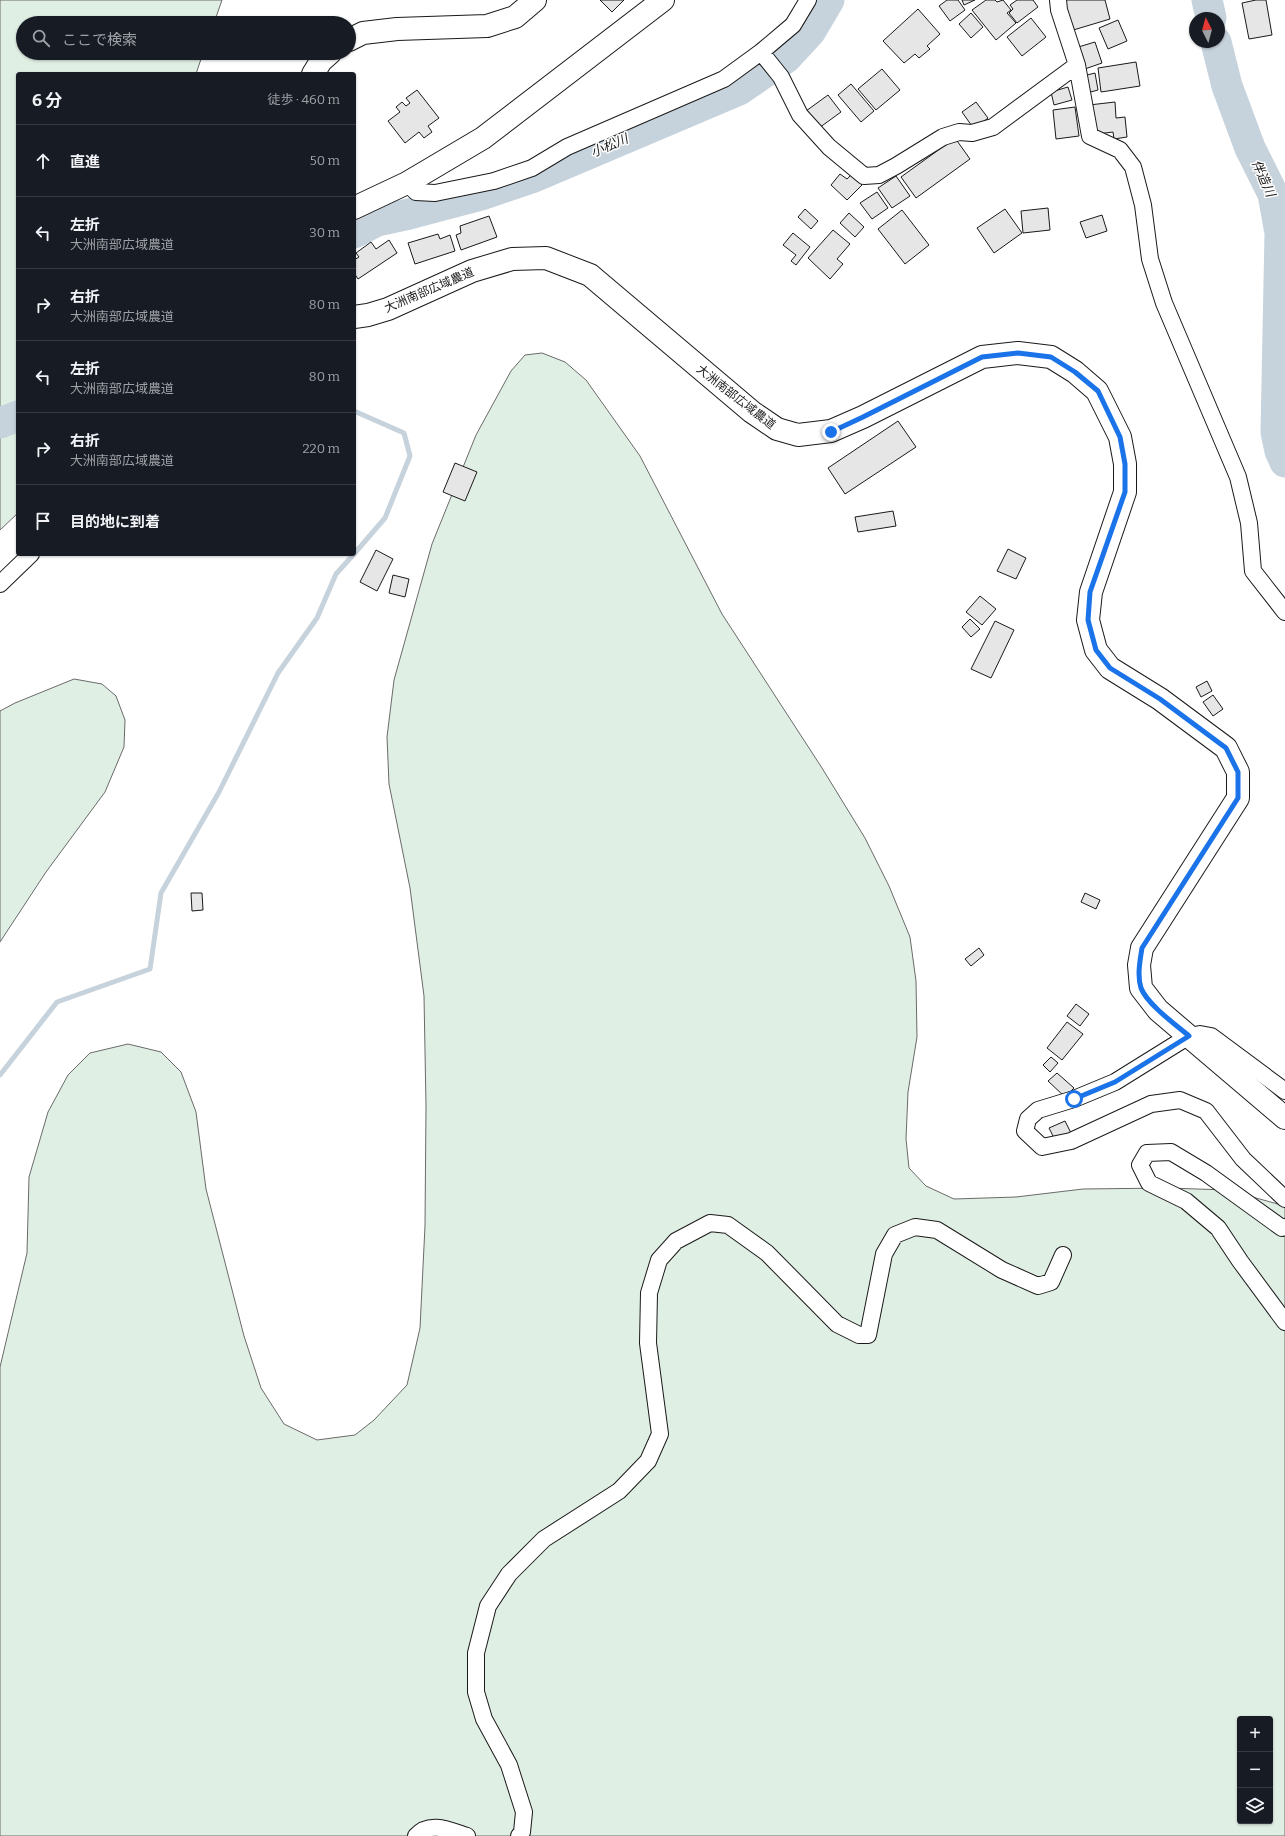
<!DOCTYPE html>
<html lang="ja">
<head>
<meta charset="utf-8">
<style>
	body { margin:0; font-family:Bitter,"Noto Sans JP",serif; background:#20242c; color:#f1f3f6 }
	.controls { position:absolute; right:12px; bottom:12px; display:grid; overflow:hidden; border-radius:4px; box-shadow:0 1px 3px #0004 }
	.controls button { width:36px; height:36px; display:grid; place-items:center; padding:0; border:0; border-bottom:1px solid #363941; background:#171b24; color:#f1f3f6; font:20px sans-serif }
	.compass { position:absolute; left:1189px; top:12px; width:36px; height:36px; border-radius:50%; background:#171b24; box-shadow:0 1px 3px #0004; rotate:354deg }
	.stop { position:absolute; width:12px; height:12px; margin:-9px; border:3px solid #1a73e8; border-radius:50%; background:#fff }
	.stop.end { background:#1a73e8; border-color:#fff; box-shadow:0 1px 4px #0008 }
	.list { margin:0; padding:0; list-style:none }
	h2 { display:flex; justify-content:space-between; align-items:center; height:52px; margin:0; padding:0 16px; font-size:17px }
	h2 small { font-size:13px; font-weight:400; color:#9ea1a6 }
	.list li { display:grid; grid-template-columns:26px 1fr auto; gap:12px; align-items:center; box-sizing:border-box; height:72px; padding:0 16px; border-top:1px solid #363941 }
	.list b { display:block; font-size:15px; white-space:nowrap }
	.list p { margin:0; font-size:13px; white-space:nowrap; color:#9ea1a6 }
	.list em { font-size:13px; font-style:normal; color:#9ea1a6 }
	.icon { flex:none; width:22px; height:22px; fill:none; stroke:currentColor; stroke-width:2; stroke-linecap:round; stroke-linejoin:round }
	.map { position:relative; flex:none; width:1285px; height:1836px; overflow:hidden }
	.search { position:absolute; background:#171b24; box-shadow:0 1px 3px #0004; left:16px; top:16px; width:340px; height:44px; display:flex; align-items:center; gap:10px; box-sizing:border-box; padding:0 14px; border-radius:22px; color:#9ea1a6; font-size:15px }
	.panel { position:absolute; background:#171b24; box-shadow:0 1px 3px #0004; left:16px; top:72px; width:340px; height:484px; border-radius:4px }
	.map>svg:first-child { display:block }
	.green { fill:#e0efe3; stroke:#6a6a6a; fill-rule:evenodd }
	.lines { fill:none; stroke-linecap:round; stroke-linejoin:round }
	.stream { stroke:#c6d2dc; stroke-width:5 }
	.river { stroke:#c6d2dc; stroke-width:31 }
	.building { fill:#e6e6e6; stroke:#1a1a1a }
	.street-casing { stroke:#1a1a1a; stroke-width:18 }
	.secondary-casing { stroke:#1a1a1a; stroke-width:24 }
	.street { stroke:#fff; stroke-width:16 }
	.secondary { stroke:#fff; stroke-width:22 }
	.route { stroke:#1a73e8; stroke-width:5 }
	.labels { text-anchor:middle; stroke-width:3; stroke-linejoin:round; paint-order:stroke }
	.street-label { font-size:12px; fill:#1a1a1a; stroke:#fff }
	.water-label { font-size:13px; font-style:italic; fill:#1a1a1a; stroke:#fff }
</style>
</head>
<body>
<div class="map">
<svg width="1285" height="1836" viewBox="0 0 1285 1836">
	<rect width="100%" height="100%" fill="#fff"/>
	<path class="green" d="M 0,0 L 222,0 L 214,23 L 23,23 L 23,53 L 203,53 L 196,74 L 18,74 L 18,513 L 0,530 Z
		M 542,353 L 565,362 L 586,380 L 640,456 L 722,614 L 822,768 L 865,838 L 889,886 L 910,937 L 916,981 L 917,1037 L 908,1092 L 906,1139 L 909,1168 L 926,1186 L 954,1199 L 1016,1197 L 1083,1189 L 1167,1188 L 1227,1190 L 1285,1206 L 1285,1836 L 0,1836 L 0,1367 L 27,1253 L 29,1177 L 48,1112 L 68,1075 L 90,1053 L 128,1044 L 161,1052 L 181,1072 L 196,1112 L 206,1189 L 244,1336 L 261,1388 L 284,1424 L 317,1440 L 355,1435 L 374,1420 L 407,1385 L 420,1328 L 425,1226 L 426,1106 L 424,996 L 410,888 L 389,784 L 387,737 L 394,680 L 432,544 L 476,435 L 511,371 L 525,355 ZM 1240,1719 L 1270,1719 L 1270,1821 L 1240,1821 Z
		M 74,679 L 102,684 L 116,696 L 125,720 L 124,747 L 105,792 L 46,872 L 0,942 L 0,711 L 15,703 Z"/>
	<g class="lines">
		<path class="stream" d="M 354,411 L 404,433 L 410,456 L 385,518 L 354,554
			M 0,1075 L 57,1002 L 150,969 L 161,893 L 219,792 L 278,673 L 317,618 L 336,574 L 354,554"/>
		<path class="river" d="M 1207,0 L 1211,18
			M 1216,42 L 1227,86 L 1250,148 L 1273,194 L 1280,233 L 1276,432 L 1280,451 L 1285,462
			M 354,233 L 377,221 L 409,214 L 481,195 L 534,177 L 739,90 L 786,58 L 810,32 L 829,0
			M 0,423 L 18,416"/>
	</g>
	<path class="building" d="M 600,0 L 624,0 L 612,12 Z
		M 947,0 L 958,0 L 965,10 L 950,21 L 939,6 Z
		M 962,0 L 975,0 L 964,5 Z
		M 986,0 L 995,0 L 997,2 L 1003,0 L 1011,10 L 1007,13 L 1016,23 L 996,40 L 972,10 Z
		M 1017,0 L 1033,0 L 1038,7 L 1017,23 L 1009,13 L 1013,9 L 1010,5 Z
		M 1061,0 L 1105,0 L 1110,19 L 1070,31 Z
		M 1256,0 L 1266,0 L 1272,35 L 1249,39 L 1242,3 Z
		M 918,9 L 940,34 L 927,46 L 930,49 L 919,58 L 915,54 L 904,63 L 883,41 Z
		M 971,13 L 983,27 L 971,38 L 959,24 Z
		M 1031,18 L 1046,37 L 1022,56 L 1007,37 Z
		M 1118,20 L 1127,41 L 1108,49 L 1099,28 Z
		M 1095,42 L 1102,63 L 1082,70 L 1075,48 Z
		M 1136,62 L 1140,86 L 1101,92 L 1098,68 Z
		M 882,69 L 900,90 L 876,110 L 858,89 Z
		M 1095,73 L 1098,90 L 1087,93 L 1083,76 Z
		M 851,84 L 874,111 L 861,122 L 838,95 Z
		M 1068,87 L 1072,100 L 1054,105 L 1051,92 Z
		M 417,90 L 439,118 L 428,126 L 432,132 L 424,138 L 419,132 L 405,143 L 388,121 L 400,112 L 396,107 L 402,102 L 406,106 L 410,103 L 406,98 Z
		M 828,95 L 841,112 L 819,128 L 806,111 Z
		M 976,102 L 988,118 L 974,129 L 962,112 Z
		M 1115,102 L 1116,118 L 1125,117 L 1127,137 L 1114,139 L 1113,132 L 1097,134 L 1089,105 Z
		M 1075,107 L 1079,136 L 1056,139 L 1053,110 Z
		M 955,138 L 970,159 L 916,198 L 901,177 Z
		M 840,174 L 847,179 L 851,175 L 862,185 L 847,200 L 831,185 Z
		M 896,176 L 910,196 L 892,208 L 878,188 Z
		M 877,192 L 888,208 L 872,219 L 860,203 Z
		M 1048,208 L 1050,230 L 1023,233 L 1021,211 Z
		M 805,209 L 818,221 L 811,229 L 798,217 Z
		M 1005,209 L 1022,233 L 994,253 L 977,228 Z
		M 902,210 L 929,245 L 905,264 L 878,229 Z
		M 849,213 L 864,227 L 855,237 L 840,223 Z
		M 1102,215 L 1107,231 L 1086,238 L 1080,222 Z
		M 489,216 L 497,237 L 461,250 L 456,235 L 461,233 L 460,226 Z
		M 833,230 L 850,244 L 837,259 L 843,264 L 830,279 L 808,258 Z
		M 793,233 L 810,247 L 796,265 L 791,261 L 796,255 L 783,245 Z
		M 438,234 L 440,239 L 450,235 L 455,251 L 415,264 L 408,243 Z
		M 389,240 L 397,253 L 358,279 L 354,273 L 354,260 L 359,257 L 356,253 L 371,242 L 376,249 Z
		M 898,421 L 916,447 L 845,494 L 828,468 Z
		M 455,463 L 477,472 L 465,501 L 443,492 Z
		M 893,511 L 896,526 L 858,532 L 855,517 Z
		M 1008,549 L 1026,558 L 1016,579 L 997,571 Z
		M 376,550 L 393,559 L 377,591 L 360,582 Z
		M 393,575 L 409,579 L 405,597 L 389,593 Z
		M 980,596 L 996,609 L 982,625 L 966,612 Z
		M 970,619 L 980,629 L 971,637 L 962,627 Z
		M 995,621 L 1014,630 L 991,678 L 971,669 Z
		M 1207,681 L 1212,691 L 1201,697 L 1196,687 Z
		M 1213,695 L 1223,709 L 1213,716 L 1203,702 Z
		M 191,893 L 202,893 L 203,910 L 192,911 Z
		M 1085,893 L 1100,900 L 1096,909 L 1081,902 Z
		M 979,948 L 984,955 L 971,966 L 965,959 Z
		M 1076,1004 L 1089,1014 L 1080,1026 L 1067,1016 Z
		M 1067,1022 L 1083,1034 L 1062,1060 L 1047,1048 Z
		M 1051,1057 L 1058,1063 L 1050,1072 L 1043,1065 Z
		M 1057,1073 L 1074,1088 L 1065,1097 L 1048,1081 Z
		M 1065,1121 L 1071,1133 L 1055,1140 L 1049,1128 Z"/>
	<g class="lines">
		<defs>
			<path id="street" d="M 1058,0 L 1059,10 L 1077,65 L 1090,136 L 1120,150 L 1133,167 L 1143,205 L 1150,259 L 1164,303 L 1238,477 L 1249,523 L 1253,571 L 1285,612
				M 761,52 L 781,77 L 800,115 L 829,147 L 864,176 L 879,175 L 896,166 L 943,137 L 959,132 L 972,133 L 993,127 L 1077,65
				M 407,183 L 416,192 L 435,193 L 494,181 L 532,168 L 567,147 L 724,79 L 761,52 L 793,25 L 808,0
				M 0,584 L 31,554
				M 1285,1091 L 1211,1036 L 1200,1034 L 1189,1036 L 1115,1082 L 1074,1099 L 1038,1110 L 1028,1119 L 1025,1131 L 1042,1147 L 1071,1141 L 1151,1104 L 1180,1100 L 1206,1111 L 1243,1159 L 1285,1199
				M 1285,1227 L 1282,1228 L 1206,1173 L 1171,1152 L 1147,1153 L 1140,1165 L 1149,1183 L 1186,1201 L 1218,1228 L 1240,1261 L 1285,1322
				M 416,1836 C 430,1820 451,1831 467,1836
				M 519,1836 L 522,1832 L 524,1812 L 509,1765 L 484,1719 L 476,1692 L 476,1653 L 488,1606 L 509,1574 L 544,1539 L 619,1491 L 648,1461 L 660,1434 L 648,1343 L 649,1293 L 659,1260 L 676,1241 L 710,1223 L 728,1225 L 767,1253 L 837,1324 L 859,1335 L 868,1335 L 884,1254 L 895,1235 L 915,1227 L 937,1230 L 1002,1270 L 1038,1286 L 1051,1282 L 1063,1255"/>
			<path id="secondary" d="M 349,40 L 363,33 L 397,29 L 487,26 L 515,17 L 535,0
				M 313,74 L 321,61 L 330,53
				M 354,208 L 407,183 L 483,138 L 663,0
				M 354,317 L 368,315 L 388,309 L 472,271 L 512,259 L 546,258 L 590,275 L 752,412 L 777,429 L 798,435 L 831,431 L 863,417 L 982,357 L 1018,353 L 1051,357 L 1075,372 L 1097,391 L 1120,437 L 1125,464 L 1125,492 L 1091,592 L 1088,620 L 1096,650 L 1110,668 L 1160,699 L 1226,748 L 1238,772 L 1238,798 L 1142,948 L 1139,965 L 1141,988 L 1158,1010 L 1285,1118"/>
		</defs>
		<use href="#street" class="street-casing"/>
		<use href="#secondary" class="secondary-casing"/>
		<use href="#street" class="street"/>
		<use href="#secondary" class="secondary"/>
	</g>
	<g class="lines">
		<path class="route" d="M 831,432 L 863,417 L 982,357 L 1018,353 L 1051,357 L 1075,372 L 1098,391 L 1120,437 L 1125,464 L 1125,492 L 1090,592 L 1088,620 L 1096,650 L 1110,668 L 1160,699 L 1226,748 L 1238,772 L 1238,798 L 1142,948 C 1140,960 1137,976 1141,988 C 1147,1004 1176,1025 1189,1036 L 1115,1082 L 1074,1099"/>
	</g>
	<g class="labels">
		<g class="street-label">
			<text transform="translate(429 290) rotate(-23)" y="4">大洲南部広域農道</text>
			<text transform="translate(736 397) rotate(38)" y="4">大洲南部広域農道</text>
		</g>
		<g class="water-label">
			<text transform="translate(609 145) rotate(-23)" y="5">小松川</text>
			<text transform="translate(1264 178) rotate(66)" y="5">伴造川</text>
		</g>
	</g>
</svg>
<div class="controls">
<button>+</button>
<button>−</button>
<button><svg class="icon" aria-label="layers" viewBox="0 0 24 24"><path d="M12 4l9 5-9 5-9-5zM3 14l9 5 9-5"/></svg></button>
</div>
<svg class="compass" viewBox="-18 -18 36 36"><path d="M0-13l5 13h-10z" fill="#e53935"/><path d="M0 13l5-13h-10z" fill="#9ea1a6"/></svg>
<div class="stop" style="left:1074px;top:1099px"></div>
<div class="stop end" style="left:831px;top:432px"></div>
<div class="search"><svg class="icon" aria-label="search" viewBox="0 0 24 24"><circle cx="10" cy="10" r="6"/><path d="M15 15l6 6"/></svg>ここで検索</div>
<section class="panel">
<h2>6 分<small>徒歩 · 460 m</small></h2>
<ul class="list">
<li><svg class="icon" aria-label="ahead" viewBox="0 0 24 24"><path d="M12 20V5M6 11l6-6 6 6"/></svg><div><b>直進</b></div><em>50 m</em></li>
<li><svg class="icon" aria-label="left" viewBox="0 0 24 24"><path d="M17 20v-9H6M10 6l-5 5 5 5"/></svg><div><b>左折</b><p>大洲南部広域農道</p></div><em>30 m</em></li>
<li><svg class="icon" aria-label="right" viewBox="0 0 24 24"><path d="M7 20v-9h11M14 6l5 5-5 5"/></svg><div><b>右折</b><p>大洲南部広域農道</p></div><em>80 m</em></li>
<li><svg class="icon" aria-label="left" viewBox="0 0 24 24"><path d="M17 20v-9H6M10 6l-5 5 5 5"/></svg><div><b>左折</b><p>大洲南部広域農道</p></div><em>80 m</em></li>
<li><svg class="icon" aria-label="right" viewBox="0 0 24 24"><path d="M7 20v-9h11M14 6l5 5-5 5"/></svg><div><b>右折</b><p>大洲南部広域農道</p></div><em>220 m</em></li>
<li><svg class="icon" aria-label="arrive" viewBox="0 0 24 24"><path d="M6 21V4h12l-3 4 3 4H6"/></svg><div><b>目的地に到着</b></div></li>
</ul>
</section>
</div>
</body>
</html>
